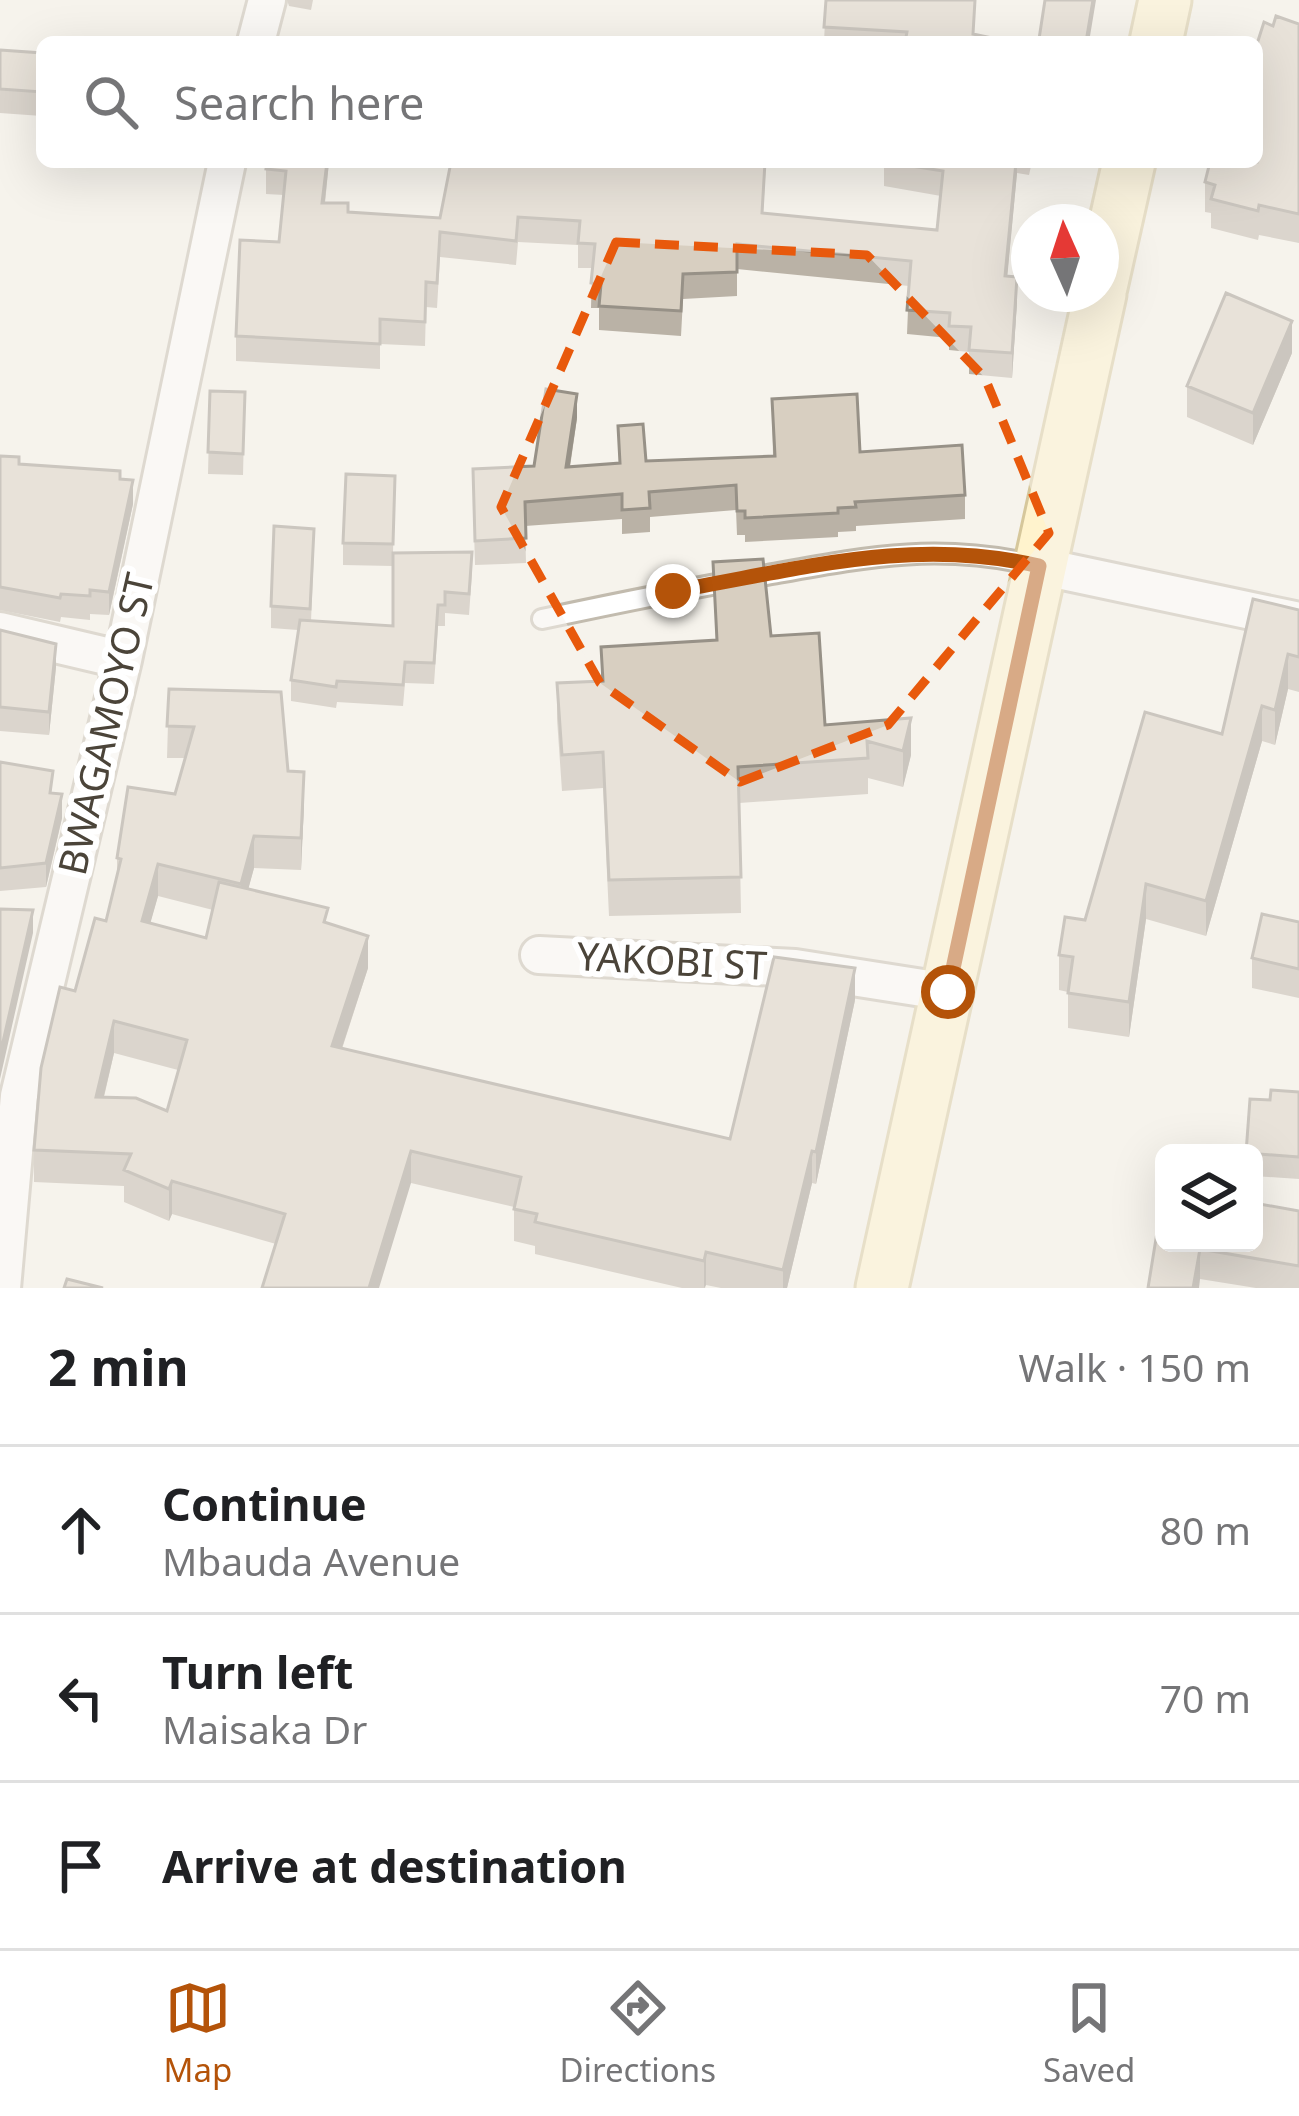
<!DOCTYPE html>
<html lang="en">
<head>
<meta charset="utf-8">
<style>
	body { margin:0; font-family:"Noto Sans",sans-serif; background:#f6f6f6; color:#202124 }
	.controls { position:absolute; right:36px; bottom:36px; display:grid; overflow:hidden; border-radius:18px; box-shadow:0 12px 48px #0002 }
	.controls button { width:108px; height:108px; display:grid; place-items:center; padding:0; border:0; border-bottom:3px solid #e0e0e0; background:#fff; color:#202124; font:60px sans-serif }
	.compass { position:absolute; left:1011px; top:204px; width:108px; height:108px; border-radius:50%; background:#fff; box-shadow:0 12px 48px #0002; rotate:357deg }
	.stop { position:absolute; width:36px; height:36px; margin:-27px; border:9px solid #b45309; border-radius:50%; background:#fff }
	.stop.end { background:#b45309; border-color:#fff; box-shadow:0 3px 12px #0008 }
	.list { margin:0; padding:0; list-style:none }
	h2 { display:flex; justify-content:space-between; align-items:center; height:156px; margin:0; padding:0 48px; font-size:51px }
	h2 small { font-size:39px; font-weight:400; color:#757577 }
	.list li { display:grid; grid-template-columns:78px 1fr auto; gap:36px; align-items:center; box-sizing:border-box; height:168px; padding:0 48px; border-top:3px solid #e0e0e0 }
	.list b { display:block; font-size:45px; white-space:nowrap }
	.list p { margin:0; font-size:39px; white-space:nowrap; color:#757577 }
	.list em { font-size:39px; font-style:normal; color:#757577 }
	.icon { flex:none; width:66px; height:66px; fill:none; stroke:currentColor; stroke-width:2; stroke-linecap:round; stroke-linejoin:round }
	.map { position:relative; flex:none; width:1299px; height:1288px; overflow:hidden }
	.search { position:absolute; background:#fff; box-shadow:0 12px 48px #0002; left:36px; right:36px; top:36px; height:132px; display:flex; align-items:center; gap:30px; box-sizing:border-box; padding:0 42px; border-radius:18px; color:#757577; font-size:45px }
	.sheet { height:660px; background:#fff }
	nav { display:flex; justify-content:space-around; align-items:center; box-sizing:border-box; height:168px; border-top:3px solid #e0e0e0; background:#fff; font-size:33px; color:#757577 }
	nav a { display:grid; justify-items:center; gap:6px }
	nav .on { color:#b45309 }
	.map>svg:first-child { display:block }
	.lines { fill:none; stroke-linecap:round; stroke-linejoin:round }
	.lane-casing { stroke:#c2bbae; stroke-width:24 }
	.street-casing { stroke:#c2bbae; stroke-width:42 }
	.secondary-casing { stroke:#d6c79b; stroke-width:57 }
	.lane { stroke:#fff; stroke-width:18 }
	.street { stroke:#fff; stroke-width:36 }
	.secondary { stroke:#fff3cd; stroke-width:51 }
	.wall { fill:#bab2a6; fill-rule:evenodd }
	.shaded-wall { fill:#979187 }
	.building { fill:#d8cfc1; stroke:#979187; stroke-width:3; fill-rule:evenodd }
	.route { stroke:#b45309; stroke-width:15 }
	.marked { fill:none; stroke:#e8590c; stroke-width:9; stroke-dasharray:24 15; stroke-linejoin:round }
	.labels { text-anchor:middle; stroke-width:12; stroke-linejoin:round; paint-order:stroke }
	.street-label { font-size:39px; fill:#4b4439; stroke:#fff }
</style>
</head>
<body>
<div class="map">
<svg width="1299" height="1288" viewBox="0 0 1299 1288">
	<rect width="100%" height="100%" fill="#f6f3ec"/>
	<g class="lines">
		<defs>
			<path id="lane" d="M 542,619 C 617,603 691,588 767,575 C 866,557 938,542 1039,566"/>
			<path id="street" d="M 256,42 L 267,0
				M 1039,566 L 1299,621
				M 0,631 L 123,660
				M 539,955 L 795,968 L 948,992
				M 2,1288 L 19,1096 L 123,660 L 227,162"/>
			<path id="secondary" d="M 1156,42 L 1165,0
				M 1101,287 L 1129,162
				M 882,1288 L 1100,294"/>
		</defs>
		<use href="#lane" class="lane-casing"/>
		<use href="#street" class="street-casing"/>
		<use href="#secondary" class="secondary-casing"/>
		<use href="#lane" class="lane"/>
		<use href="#street" class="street"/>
		<use href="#secondary" class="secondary"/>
	</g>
	<path class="wall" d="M 287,0 L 313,0 L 311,10 L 289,6 Z
		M 826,0 L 975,35 L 1011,42 L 824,42 Z
		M 1299,24 L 1299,243 L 1259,235 L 1258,240 L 1211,228 L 1211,213 L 1205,212 L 1205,182 L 1273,26 Z
		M 0,50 L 42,53 L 42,116 L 0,113 Z
		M 329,162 L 325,203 L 348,212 L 440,218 L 451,162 L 766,162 L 763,214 L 937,230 L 941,196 L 884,186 L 884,162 L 1032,162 L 1029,175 L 1017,173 L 1007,276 L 1017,302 L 1012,378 L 969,374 L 969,352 L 949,350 L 949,338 L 907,334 L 909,286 L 737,269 L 737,296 L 683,299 L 681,336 L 599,330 L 599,308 L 591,308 L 592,268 L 578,268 L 578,245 L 518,242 L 516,265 L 440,257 L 437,308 L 426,307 L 425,346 L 380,344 L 380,369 L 236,361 L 236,336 L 279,242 L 284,195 L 266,194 L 266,169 Z
		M 1292,353 L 1253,445 L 1187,417 L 1187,386 Z
		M 210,391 L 245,392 L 243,475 L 208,474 Z
		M 772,399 L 860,452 L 965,495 L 965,519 L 856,526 L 856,531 L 838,532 L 838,537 L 745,542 L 745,535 L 737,535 L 736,510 L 650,517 L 650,532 L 622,534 L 622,519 L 525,526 L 526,563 L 475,565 L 473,493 L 534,466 L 577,418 L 570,467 L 619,463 L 618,426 L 646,461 L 773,456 Z
		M 0,456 L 19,464 L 120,479 L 133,504 L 109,615 L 90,614 L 90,620 L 61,617 L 60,622 L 0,610 Z
		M 395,476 L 393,553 L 472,573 L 469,615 L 445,613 L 445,626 L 438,626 L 434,684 L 405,683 L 403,706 L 337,702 L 336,708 L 291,701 L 291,680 L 298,630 L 271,628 L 271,606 L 314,550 L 311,621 L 393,626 L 393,566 L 343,565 L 343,543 Z
		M 713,562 L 771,636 L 825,725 L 911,718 L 911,755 L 903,787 L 868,778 L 868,794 L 739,803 L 741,913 L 609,916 L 603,788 L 562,791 L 557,719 L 557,683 L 601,681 L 601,647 L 716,640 Z
		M 1299,610 L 1299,692 L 1288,689 L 1275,745 L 1262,741 L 1206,936 L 1146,919 L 1129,1037 L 1068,1028 L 1068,992 L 1059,990 L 1059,955 L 1222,734 Z
		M 0,630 L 56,667 L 49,735 L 0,731 Z
		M 169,689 L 288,771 L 304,804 L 301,870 L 254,868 L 248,889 L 328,923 L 368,968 L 342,1049 L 730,1139 L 855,1000 L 816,1184 L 812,1183 L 787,1288 L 721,1288 L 706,1285 L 705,1288 L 682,1288 L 535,1254 L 535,1246 L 514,1241 L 514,1207 L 411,1183 L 276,1244 L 172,1214 L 169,1221 L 124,1202 L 124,1186 L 34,1182 L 34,1150 L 75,991 L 106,921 L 117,875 L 117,858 L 175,794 L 185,758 L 167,758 ZM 158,896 L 213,910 L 206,938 L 150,923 ZM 114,1053 L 178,1070 L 167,1111 L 104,1097 Z
		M 0,762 L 53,793 L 62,818 L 46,887 L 0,891 Z
		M 1299,922 L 1299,998 L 1252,988 L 1252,958 Z
		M 1299,1092 L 1299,1179 L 1254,1176 L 1254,1153 L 1270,1100 Z
		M 1299,1211 L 1299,1288 L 1256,1288 L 1200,1279 L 1164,1243 Z"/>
	<path class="shaded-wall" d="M 1093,0 L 1096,0 L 1089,42 L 1086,42 Z
		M 327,162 L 329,162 L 322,228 L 322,203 Z
		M 1016,162 L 1017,173 L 1005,301 L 1005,276 Z
		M 1017,277 L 1017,302 L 1012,378 L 1012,353 Z
		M 1292,321 L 1292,353 L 1253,445 L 1253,413 Z
		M 577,394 L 577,418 L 566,491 L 566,467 Z
		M 133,480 L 133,504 L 109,615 L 109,592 Z
		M 56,644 L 56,667 L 49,735 L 49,712 Z
		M 1288,654 L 1288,689 L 1275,745 L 1275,710 Z
		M 1262,706 L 1262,741 L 1206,936 L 1206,901 Z
		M 911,718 L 911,755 L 903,787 L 903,751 Z
		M 304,772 L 304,804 L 301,870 L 301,838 Z
		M 62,794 L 62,818 L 46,887 L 46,863 Z
		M 254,836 L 254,868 L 241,916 L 241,884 Z
		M 158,864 L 158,896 L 142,953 L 142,921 Z
		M 1146,884 L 1146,919 L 1129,1037 L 1129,1002 Z
		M 33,910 L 33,933 L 0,1079 L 0,1055 Z
		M 368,936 L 368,968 L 332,1078 L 332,1046 Z
		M 855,968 L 855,1000 L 816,1184 L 816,1152 Z
		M 114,1021 L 114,1053 L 96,1129 L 96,1097 Z
		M 411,1151 L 411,1183 L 379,1288 L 369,1288 Z
		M 812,1151 L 812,1183 L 787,1288 L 783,1288 L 783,1270 Z
		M 172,1181 L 172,1214 L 169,1221 L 169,1189 Z
		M 1200,1249 L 1200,1279 L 1199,1288 L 1193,1288 Z
		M 706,1252 L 706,1285 L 704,1288 L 704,1261 Z"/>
	<path class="building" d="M 826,0 L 975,0 L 973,34 L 1011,42 L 905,42 L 907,32 L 824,27 Z
		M 1045,0 L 1093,0 L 1086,42 L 1056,42 L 1039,39 Z
		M 1276,16 L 1299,24 L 1299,214 L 1259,205 L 1258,211 L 1211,199 L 1215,185 L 1205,182 L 1210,162 L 1257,162 L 1257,44 L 1264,22 L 1273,26 Z
		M 0,50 L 42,53 L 42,92 L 0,89 Z
		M 267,162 L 327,162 L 322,203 L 348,203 L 348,212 L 440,218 L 451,162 L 765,162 L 762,213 L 937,230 L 943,171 L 886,162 L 1016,162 L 1005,276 L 1017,277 L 1012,353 L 969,350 L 971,327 L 949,326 L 950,313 L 907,310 L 911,261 L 737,244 L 737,272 L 683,274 L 681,311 L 599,306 L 601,284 L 591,283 L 595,244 L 578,243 L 580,221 L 518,217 L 516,241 L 440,232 L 437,283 L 426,282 L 425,322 L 380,319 L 380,344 L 236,336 L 240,240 L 279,242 L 286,171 L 266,169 Z
		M 1226,293 L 1292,321 L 1253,413 L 1187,386 Z
		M 546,389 L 577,394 L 566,467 L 620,463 L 618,426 L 643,424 L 646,461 L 775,456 L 772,399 L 857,394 L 860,452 L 962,445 L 965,495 L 855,502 L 856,507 L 838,508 L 838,513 L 745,518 L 745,511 L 737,511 L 736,485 L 649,492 L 650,508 L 622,510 L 622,494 L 525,502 L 526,538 L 475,541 L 473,469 L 534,466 Z
		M 210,391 L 245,392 L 243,454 L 208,452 Z
		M 0,456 L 19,457 L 19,464 L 120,471 L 120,479 L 133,480 L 109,592 L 90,590 L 90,596 L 61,594 L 60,598 L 0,587 Z
		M 346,474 L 395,476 L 393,544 L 343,543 Z
		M 274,526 L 314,529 L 310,609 L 271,606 Z
		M 472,552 L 469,594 L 445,592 L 445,605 L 438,605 L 434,663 L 405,662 L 403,685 L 337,681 L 336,687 L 291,680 L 300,620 L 393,626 L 393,553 Z
		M 763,559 L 771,636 L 819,633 L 825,725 L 911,718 L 903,751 L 867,741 L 868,758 L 738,767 L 741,877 L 609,880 L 603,752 L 562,755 L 557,683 L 603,681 L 601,647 L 717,640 L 713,562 Z
		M 1253,599 L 1299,610 L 1299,657 L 1288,654 L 1275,710 L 1262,706 L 1206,901 L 1146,884 L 1129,1002 L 1068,993 L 1073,957 L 1059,955 L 1065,917 L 1085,920 L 1145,712 L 1222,734 Z
		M 0,630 L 56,644 L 49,712 L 0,707 Z
		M 169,689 L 281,692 L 288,771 L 304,772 L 301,838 L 254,836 L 241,884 L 158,864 L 142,921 L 206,938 L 219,882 L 328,908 L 324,922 L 368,936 L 332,1046 L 730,1139 L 774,957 L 855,968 L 816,1152 L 812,1151 L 783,1270 L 706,1252 L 704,1261 L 535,1222 L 537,1214 L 514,1209 L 521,1177 L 411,1151 L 369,1288 L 262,1288 L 285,1214 L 172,1181 L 169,1189 L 124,1170 L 131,1154 L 34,1150 L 41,1068 L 60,987 L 75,991 L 95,918 L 106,921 L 121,859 L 117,858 L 128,787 L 175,794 L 194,727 L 167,726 ZM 114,1021 L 187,1040 L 167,1111 L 136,1098 L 96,1097 Z
		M 0,762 L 53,771 L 50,793 L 62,794 L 46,863 L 0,868 Z
		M 0,909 L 33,910 L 0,1055 Z
		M 1262,914 L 1299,922 L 1299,969 L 1252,958 Z
		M 1271,1090 L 1299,1092 L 1299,1157 L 1246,1153 L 1250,1099 L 1270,1100 Z
		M 1254,1203 L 1299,1211 L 1299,1266 L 1200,1249 L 1193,1288 L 1148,1288 L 1160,1214 L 1164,1215 L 1164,1243 L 1254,1243 Z
		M 67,1279 L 103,1288 L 64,1288 Z"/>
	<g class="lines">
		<path class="route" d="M 673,591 C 798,570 912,536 1039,566 L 948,992"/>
	</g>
	<path d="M0 0H1299V1288H0ZM 616,242 L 867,255 L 985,378 L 1049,533 L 888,725 L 740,782 L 600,683 L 501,507 Z" fill="#f6f3ec" fill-opacity=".55" fill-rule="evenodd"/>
	<path class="marked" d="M 616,242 L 867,255 L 985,378 L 1049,533 L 888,725 L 740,782 L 600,683 L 501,507 Z"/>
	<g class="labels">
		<g class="street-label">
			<text transform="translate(106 724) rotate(-77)" y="14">BWAGAMOYO ST</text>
			<text transform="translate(672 961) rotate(3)" y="14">YAKOBI ST</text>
		</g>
	</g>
</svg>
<div class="controls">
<button><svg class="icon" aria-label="layers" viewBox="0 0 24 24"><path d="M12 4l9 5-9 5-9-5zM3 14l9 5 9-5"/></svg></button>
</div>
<svg class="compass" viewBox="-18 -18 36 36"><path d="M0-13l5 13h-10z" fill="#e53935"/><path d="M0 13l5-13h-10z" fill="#757577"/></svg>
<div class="stop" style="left:948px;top:992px"></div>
<div class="stop end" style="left:673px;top:591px"></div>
<div class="search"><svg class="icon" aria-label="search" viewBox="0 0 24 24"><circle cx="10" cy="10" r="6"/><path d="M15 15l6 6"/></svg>Search here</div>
</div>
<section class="sheet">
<h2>2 min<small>Walk · 150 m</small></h2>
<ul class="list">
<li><svg class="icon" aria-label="ahead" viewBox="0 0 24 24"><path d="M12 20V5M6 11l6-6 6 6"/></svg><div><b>Continue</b><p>Mbauda Avenue</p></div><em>80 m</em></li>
<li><svg class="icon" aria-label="left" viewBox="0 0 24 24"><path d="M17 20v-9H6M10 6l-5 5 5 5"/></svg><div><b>Turn left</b><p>Maisaka Dr</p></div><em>70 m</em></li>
<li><svg class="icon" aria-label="arrive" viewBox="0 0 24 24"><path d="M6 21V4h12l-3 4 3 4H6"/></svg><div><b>Arrive at destination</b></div></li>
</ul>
</section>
<nav>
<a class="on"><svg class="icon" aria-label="map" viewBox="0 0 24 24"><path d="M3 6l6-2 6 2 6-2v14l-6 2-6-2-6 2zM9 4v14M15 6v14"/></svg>Map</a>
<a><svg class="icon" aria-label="directions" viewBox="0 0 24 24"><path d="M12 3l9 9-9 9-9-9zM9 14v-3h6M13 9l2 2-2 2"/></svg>Directions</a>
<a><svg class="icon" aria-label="saved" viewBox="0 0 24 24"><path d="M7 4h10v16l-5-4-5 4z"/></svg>Saved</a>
</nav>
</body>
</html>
